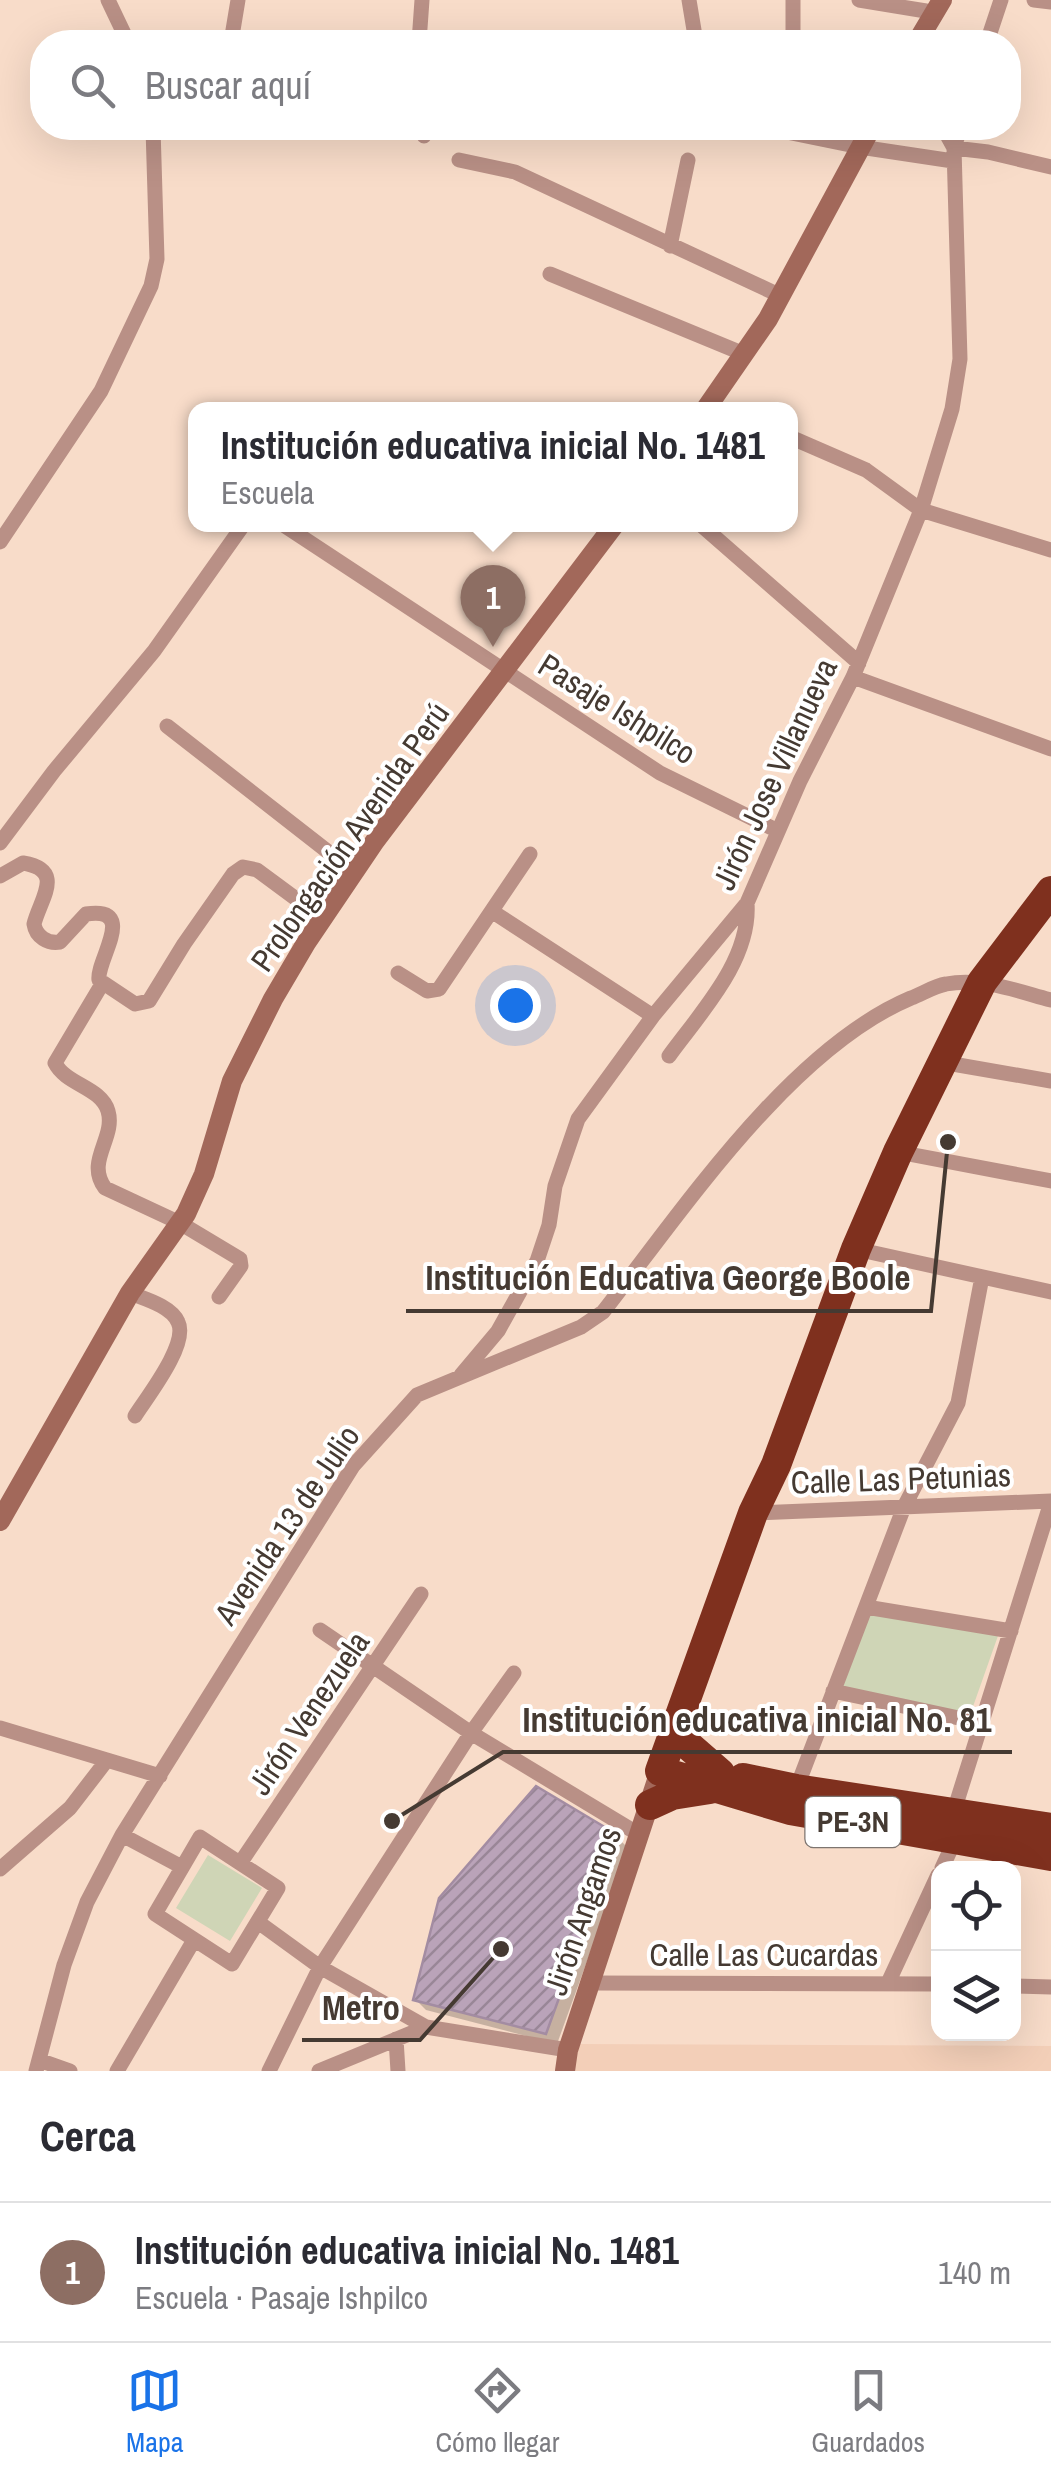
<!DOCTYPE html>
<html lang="es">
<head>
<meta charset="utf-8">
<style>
	body { margin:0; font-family:"Archivo Narrow",sans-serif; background:#f2f2f3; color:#2b2b33 }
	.controls { position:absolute; right:30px; bottom:30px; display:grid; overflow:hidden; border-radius:20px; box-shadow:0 10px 40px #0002 }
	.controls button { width:90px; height:90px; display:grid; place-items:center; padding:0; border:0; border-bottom:2px solid #e1e1e2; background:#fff; color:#2b2b33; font:50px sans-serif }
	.you { position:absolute; left:515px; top:1005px; width:35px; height:35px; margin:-25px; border:8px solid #fff; border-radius:50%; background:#1a73e8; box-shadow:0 0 0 15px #1a73e833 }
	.badge { display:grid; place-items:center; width:65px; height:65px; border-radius:50%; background:#1a73e8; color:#fff; font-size:32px; font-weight:700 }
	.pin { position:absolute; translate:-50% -82px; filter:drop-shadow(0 2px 5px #0008) }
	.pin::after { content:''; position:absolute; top:52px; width:35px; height:30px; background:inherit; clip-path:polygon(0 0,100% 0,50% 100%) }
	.popup { position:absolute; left:188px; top:402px; width:610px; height:130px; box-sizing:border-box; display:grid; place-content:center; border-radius:20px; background:#fff; filter:drop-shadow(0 2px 8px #0005); font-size:32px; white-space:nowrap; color:#7c7c81 }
	.popup b { font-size:38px; color:#2b2b33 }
	.popup::after { content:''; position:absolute; left:50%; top:100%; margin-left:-20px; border:20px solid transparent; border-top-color:#fff }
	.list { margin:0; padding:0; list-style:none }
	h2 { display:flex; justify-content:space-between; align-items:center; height:130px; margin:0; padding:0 40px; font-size:42px }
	h2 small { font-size:32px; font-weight:400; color:#7c7c81 }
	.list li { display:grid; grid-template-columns:65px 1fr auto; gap:30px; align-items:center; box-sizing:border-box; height:140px; padding:0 40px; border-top:2px solid #e1e1e2 }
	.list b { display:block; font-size:38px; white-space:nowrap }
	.list p { margin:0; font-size:32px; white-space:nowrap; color:#7c7c81 }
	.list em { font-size:32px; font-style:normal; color:#7c7c81 }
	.icon { flex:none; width:55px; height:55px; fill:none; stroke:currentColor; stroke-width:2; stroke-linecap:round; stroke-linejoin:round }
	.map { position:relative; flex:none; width:1051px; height:2071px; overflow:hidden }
	.search { position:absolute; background:#fff; box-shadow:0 10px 40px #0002; left:30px; right:30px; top:30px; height:110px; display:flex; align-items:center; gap:25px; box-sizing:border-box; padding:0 35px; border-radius:40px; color:#7c7c81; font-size:38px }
	.sheet { height:270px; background:#fff }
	nav { display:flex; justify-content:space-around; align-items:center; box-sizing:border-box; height:140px; border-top:2px solid #e1e1e2; background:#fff; font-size:28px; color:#7c7c81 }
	nav a { display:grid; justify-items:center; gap:5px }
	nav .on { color:#1a73e8 }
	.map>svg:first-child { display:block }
	.built { fill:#f3cfb8 }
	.park { fill:#cfd5b6 }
	.shadow { fill:#0003 }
	.building { fill:url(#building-hatch); stroke:#a38ca2; stroke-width:2.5 }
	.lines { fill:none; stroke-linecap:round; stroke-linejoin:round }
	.street { stroke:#b99086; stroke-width:15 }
	.secondary { stroke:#a2685a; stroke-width:20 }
	.highway { stroke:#7f301e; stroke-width:30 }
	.labels { text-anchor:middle; stroke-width:8; stroke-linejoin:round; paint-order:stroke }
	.shield { fill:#fff; stroke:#7d7570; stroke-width:2.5 }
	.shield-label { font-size:30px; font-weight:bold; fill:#453a32 }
	.street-label { font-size:32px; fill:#453a32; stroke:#fff }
	.leader { fill:none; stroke:#453a32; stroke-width:4 }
	.callout-dot { fill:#453a32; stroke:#fff; stroke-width:4 }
	.callout-label { font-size:35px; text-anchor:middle; font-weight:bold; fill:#453a32; stroke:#fff; stroke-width:8; stroke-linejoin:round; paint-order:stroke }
</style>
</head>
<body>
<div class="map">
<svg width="1051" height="2071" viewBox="0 0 1051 2071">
	<defs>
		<pattern id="building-hatch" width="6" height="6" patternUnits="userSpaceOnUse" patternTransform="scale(2.5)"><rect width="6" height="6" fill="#baa3b9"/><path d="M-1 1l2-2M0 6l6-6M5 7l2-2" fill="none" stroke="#998697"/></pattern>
	</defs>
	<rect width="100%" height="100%" fill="#f8dcc9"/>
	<path class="built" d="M 577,2044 L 1051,2046 L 1051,2071 L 573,2071 Z"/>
	<path class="park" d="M 869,1609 L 999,1633 L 970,1715 L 838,1687 Z
		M 208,1855 L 262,1888 L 230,1941 L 176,1908 Z"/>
	<path class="shadow" d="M 617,1837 L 628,1848 L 557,2044 L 426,2010 L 415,1999 Z"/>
	<path class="building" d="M 536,1786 L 618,1835 L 546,2034 L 413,2000 L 439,1898 Z"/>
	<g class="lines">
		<path class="street" d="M 108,0 L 128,42
			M 689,0 L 696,42
			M 793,0 L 793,42
			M 859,0 L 926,11
			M 1034,0 L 1051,2
			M 231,42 L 238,0
			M 419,42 L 422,0
			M 987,42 L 1001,0
			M 424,128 L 424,136
			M 767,128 L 860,147 L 953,161
			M 954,148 L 988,152 L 1051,167
			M 954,148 L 960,128
			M 459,160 L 515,172 L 781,296
			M 670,246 L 688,160
			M 550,274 L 744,354
			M 790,437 L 866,470 L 921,510 L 1051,550
			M 282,524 L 660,773 L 778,831
			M 700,524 L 859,663
			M 0,542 L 101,391 L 151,286 L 157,259 L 153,128
			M 853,677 L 1051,749
			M 167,726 L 354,872
			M 0,843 L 54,771 L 154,651 L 244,524
			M 0,876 L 23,863 C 66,870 40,899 34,924 C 36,937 48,944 60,942 L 86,914 C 139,906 96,960 99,980 L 135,1004 L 149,1001 L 184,944 L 233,874 L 243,867 L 257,870 L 322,918
			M 493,912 L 653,1016
			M 398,973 L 427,991 L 439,989 L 530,854
			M 102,984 L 55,1063 C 66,1085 101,1087 108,1111 C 116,1138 85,1161 105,1188 L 180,1223 L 240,1259 L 241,1266 L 219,1297
			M 669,1056 C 701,1012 751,960 747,903
			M 941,1062 L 1051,1081
			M 898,1152 L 1051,1181
			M 856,1249 L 1051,1292
			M 130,1293 C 145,1299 171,1306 178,1322 C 189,1344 147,1397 135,1416
			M 461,1375 L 498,1331 L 537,1261 L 549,1225 L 555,1186 L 578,1119 L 653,1016 L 747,903 L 800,781 L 853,677 L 921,510 L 952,409 L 960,359 L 954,148 L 943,128
			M 753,1513 L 1051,1501
			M 866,1607 L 1011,1631
			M 320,1630 L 471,1733 L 640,1835
			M 833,1691 L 982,1723
			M 0,1728 L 160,1776
			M 795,1792 L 904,1507 L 958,1403 L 982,1277
			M 953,1814 L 1051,1502
			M 122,1835 L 182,1867
			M 200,1837 L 278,1888 L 232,1964 L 155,1914 Z
			M 241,1862 L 421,1594
			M 942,1868 L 955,1840
			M 0,1869 L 70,1808 L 107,1760
			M 258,1922 L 320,1967 L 426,2027 L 568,2050
			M 590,1983 L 938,1984
			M 888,1983 L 938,1875
			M 1014,1986 L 1051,1987
			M 396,2039 L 398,2071
			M 39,2060 L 70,2071
			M 36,2071 L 64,1965 L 87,1902 L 122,1835 L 353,1466 L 417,1395 L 581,1327 L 603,1312 C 683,1210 790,1049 911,998 C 922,994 934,986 946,984 C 981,977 1017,991 1051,1000
			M 117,2071 L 194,1940
			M 269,2071 L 320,1967 L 471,1733 L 514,1673
			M 319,2071 L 426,2027"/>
		<path class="secondary" d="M 917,42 L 942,0
			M 705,410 L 768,319 L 871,128
			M 0,1521 L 130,1293 L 186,1214 L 204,1174 L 232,1081 L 273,999 L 306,943 L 375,841 L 615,524
			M 565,2071 L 568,2050 L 660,1771"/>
		<path class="highway" d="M 1051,891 L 982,982 L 898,1152 L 856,1249 L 776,1465 L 753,1513 L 660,1771 L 790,1810 L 1051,1856
			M 673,1732 L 720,1773
			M 743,1778 L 796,1789 L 1051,1828
			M 650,1805 L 672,1795 L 710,1789"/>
	</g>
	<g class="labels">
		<rect class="shield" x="805.5" y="1797" width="95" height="50" rx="8"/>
		<g class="shield-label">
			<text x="853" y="1832">PE-3N</text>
		</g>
		<g class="street-label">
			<text transform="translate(617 709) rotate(32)" y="11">Pasaje Ishpilco</text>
			<text transform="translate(775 774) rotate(-65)" y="11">Jirón Jose Villanueva</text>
			<text transform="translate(350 837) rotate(-55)" y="11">Prolongación Avenida Perú</text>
			<text transform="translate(901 1479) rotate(-2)" y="11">Calle Las Petunias</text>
			<text transform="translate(287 1525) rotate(-56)" y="11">Avenida 13 de Julio</text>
			<text transform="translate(309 1713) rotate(-56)" y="11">Jirón Venezuela</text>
			<text transform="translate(583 1911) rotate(-71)" y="11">Jirón Angamos</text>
			<text x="764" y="1966">Calle Las Cucardas</text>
		</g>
	</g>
	<path class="leader" d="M948 1142L931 1311H406M392 1821L503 1752H1012M501 1949L420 2040H302"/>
	<g class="callout-dot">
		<circle cx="948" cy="1142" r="10"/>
		<circle cx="392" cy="1821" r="10"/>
		<circle cx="501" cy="1949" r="10"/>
	</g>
	<g class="callout-label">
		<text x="668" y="1290">Institución Educativa George Boole</text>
		<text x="757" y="1732">Institución educativa inicial No. 81</text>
		<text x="361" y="2020">Metro</text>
	</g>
</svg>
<div class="controls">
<button><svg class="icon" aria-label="locate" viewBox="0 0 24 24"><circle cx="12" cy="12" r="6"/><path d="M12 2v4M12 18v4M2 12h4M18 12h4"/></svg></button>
<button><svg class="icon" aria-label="layers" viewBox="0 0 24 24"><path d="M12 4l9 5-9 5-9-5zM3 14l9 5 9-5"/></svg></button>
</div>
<div class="you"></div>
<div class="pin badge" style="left:493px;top:647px;background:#8d6e63">1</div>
<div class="popup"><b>Institución educativa inicial No. 1481</b>Escuela</div>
<div class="search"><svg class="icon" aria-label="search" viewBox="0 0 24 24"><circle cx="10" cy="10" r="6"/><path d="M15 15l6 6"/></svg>Buscar aquí</div>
</div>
<section class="sheet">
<h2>Cerca<small></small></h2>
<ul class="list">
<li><span class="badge" style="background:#8d6e63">1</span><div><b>Institución educativa inicial No. 1481</b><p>Escuela · Pasaje Ishpilco</p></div><em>140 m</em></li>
</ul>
</section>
<nav>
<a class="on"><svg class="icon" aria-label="map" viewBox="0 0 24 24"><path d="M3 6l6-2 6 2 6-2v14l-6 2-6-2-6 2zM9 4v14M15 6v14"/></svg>Mapa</a>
<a><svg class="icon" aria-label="directions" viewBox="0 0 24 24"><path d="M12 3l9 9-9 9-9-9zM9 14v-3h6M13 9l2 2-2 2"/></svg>Cómo llegar</a>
<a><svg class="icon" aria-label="saved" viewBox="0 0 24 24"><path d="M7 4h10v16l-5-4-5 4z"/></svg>Guardados</a>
</nav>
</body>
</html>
